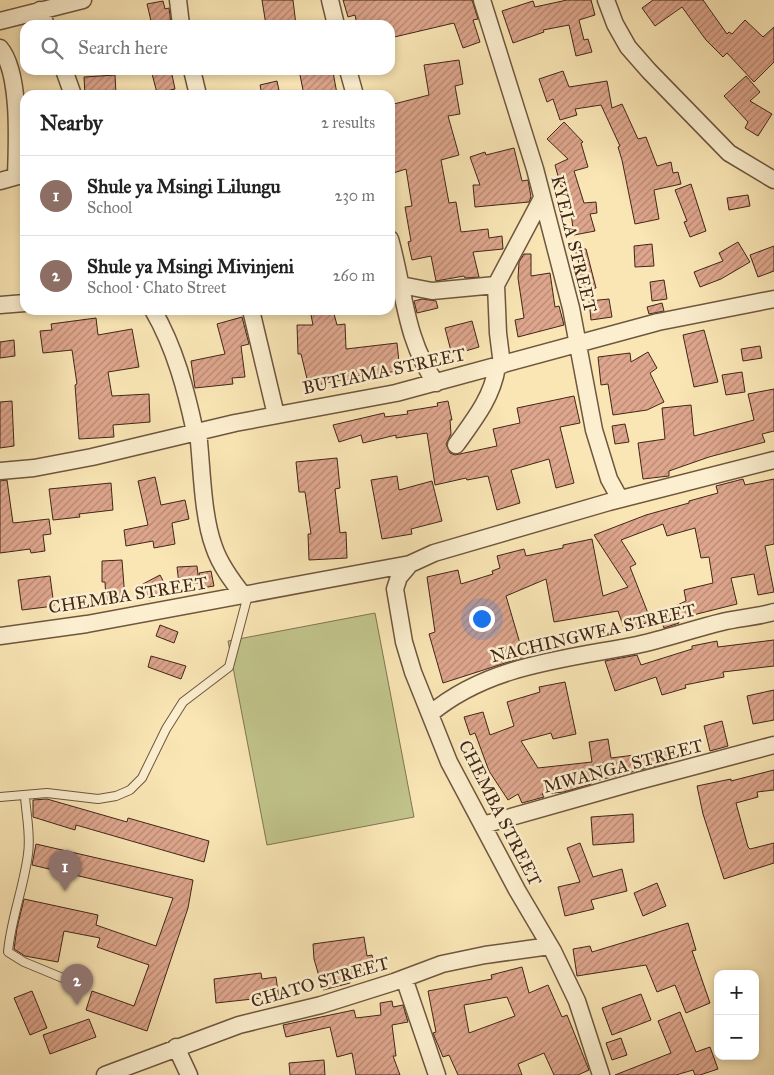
<!DOCTYPE html>
<html lang="en">
<head>
<meta charset="utf-8">
<style>
	body { margin:0; font-family:"IM FELL Great Primer",serif; background:#f6f6f6; color:#222 }
	.controls { position:absolute; right:15px; bottom:15px; display:grid; overflow:hidden; border-radius:10px; box-shadow:0 2px 8px #0003 }
	.controls button { width:45px; height:45px; display:grid; place-items:center; padding:0; border:0; border-bottom:1px solid #e0e0e0; background:#fff; color:#222; font:25px sans-serif }
	.you { position:absolute; left:481px; top:618px; width:18px; height:18px; margin:-12px; border:4px solid #fff; border-radius:50%; background:#1a73e8; box-shadow:0 0 0 8px #1a73e833 }
	.badge { display:grid; place-items:center; width:32px; height:32px; border-radius:50%; background:#1a73e8; color:#fff; font-size:16px; font-weight:700 }
	.pin { position:absolute; translate:-50% -41px; filter:drop-shadow(0 1px 2px #0008) }
	.pin::after { content:''; position:absolute; top:26px; width:18px; height:15px; background:inherit; clip-path:polygon(0 0,100% 0,50% 100%) }
	.list { margin:0; padding:0; list-style:none }
	h2 { display:flex; justify-content:space-between; align-items:center; height:65px; margin:0; padding:0 20px; font-size:21px }
	h2 small { font-size:16px; font-weight:400; color:#767676 }
	.list li { display:grid; grid-template-columns:32px 1fr auto; gap:15px; align-items:center; box-sizing:border-box; height:80px; padding:0 20px; border-top:1px solid #e0e0e0 }
	.list b { display:block; font-size:19px; white-space:nowrap }
	.list p { margin:0; font-size:16px; white-space:nowrap; color:#767676 }
	.list em { font-size:16px; font-style:normal; color:#767676 }
	.icon { flex:none; width:28px; height:28px; fill:none; stroke:currentColor; stroke-width:2; stroke-linecap:round; stroke-linejoin:round }
	.map { position:relative; flex:none; width:774px; height:1075px; overflow:hidden }
	.search { position:absolute; background:#fff; box-shadow:0 2px 8px #0003; left:20px; top:20px; width:375px; height:55px; display:flex; align-items:center; gap:12px; box-sizing:border-box; padding:0 18px; border-radius:15px; color:#767676; font-size:19px }
	.panel { position:absolute; background:#fff; box-shadow:0 2px 8px #0003; left:20px; top:90px; width:375px; height:225px; border-radius:15px }
	.map>svg:first-child { display:block }
	.grass { fill:#c1c48b; stroke:#817552 }
	.building { fill:url(#building-hatch); stroke:#412618; fill-rule:evenodd }
	.lines { fill:none; stroke-linecap:round; stroke-linejoin:round }
	.service-casing { stroke:#6f563f; stroke-width:10 }
	.minor-casing { stroke:#6f563f; stroke-width:19 }
	.service { stroke:#fcefcf; stroke-width:8 }
	.minor { stroke:#fcefcf; stroke-width:16 }
	.labels { text-anchor:middle; stroke-width:5; stroke-linejoin:round; paint-order:stroke }
	.street-label { font-size:18px; fill:#412618; stroke:#fcefcf }
</style>
</head>
<body>
<div class="map">
<svg width="774" height="1075" viewBox="0 0 774 1075">
	<defs>
		<pattern id="building-hatch" width="6" height="6" patternUnits="userSpaceOnUse" patternTransform="scale(1.25)"><rect width="6" height="6" fill="#dea68d"/><path d="M-1 1l2-2M0 6l6-6M5 7l2-2" fill="none" stroke="#b68772"/></pattern>
	</defs>
	<rect width="100%" height="100%" fill="#fae6b5"/>
	<filter id="stains"><feTurbulence type="fractalNoise" baseFrequency=".004" numOctaves="4"/><feColorMatrix values="0 0 0 0 .2 0 0 0 0 .09 0 0 0 0 .02 0 0 0 .5 -.17"/></filter>
	<radialGradient id="worn" r=".72"><stop offset=".6" stop-color="#630" stop-opacity="0"/><stop offset="1" stop-color="#630" stop-opacity=".3"/></radialGradient>
	<path class="grass" d="M 375,613 L 414,817 L 267,845 L 228,641 Z"/>
	<path class="building" d="M 262,0 L 293,0 L 296,25 L 266,25 Z
		M 343,0 L 472,0 L 478,19 L 473,20 L 480,42 L 463,48 L 454,23 L 390,38 L 390,25 L 357,25 L 355,15 L 348,17 Z
		M 567,0 L 591,0 L 595,15 L 579,20 L 584,40 L 588,39 L 592,52 L 576,56 L 569,25 L 543,30 L 544,32 L 513,43 L 502,11 L 533,1 L 535,7 Z
		M 653,0 L 703,0 L 727,34 L 729,32 L 732,34 L 745,20 L 763,37 L 774,27 L 774,62 L 754,82 L 727,53 L 723,57 L 706,40 L 682,7 L 655,26 L 642,8 Z
		M 163,1 L 165,9 L 169,8 L 171,24 L 152,25 L 147,4 Z
		M 459,60 L 463,84 L 455,86 L 460,114 L 448,116 L 459,155 L 441,160 L 449,203 L 456,202 L 461,232 L 488,229 L 489,238 L 502,236 L 503,249 L 473,252 L 479,277 L 465,278 L 464,276 L 436,281 L 431,256 L 412,260 L 408,242 L 411,241 L 405,207 L 412,206 L 406,169 L 390,174 L 390,147 L 393,146 L 390,135 L 390,105 L 429,95 L 424,65 Z
		M 151,70 L 171,70 L 175,89 L 157,93 Z
		M 299,70 L 320,70 L 321,74 L 333,72 L 337,94 L 304,95 Z
		M 563,71 L 569,87 L 607,81 L 612,108 L 622,104 L 638,139 L 646,137 L 657,166 L 671,162 L 673,173 L 678,172 L 681,184 L 654,190 L 659,219 L 635,224 L 622,160 L 618,147 L 620,146 L 601,105 L 575,109 L 577,115 L 560,120 L 553,99 L 547,102 L 539,79 Z
		M 115,75 L 116,94 L 85,95 L 84,77 Z
		M 746,76 L 760,92 L 750,101 L 772,114 L 758,136 L 745,128 L 748,122 L 724,96 Z
		M 277,81 L 280,95 L 262,95 L 260,85 Z
		M 564,122 L 583,142 L 581,143 L 588,167 L 574,171 L 584,203 L 596,202 L 597,213 L 590,214 L 595,231 L 574,235 L 567,185 L 561,187 L 555,165 L 568,159 L 547,139 Z
		M 514,148 L 522,181 L 528,180 L 531,197 L 529,202 L 475,207 L 473,185 L 480,185 L 470,157 L 485,152 L 486,155 Z
		M 691,184 L 706,231 L 690,237 L 684,222 L 687,221 L 675,190 Z
		M 748,195 L 750,206 L 729,210 L 727,198 Z
		M 738,242 L 750,262 L 721,279 L 700,287 L 694,272 L 723,261 L 719,253 Z
		M 652,244 L 654,266 L 635,267 L 634,246 Z
		M 774,246 L 774,271 L 758,277 L 750,255 Z
		M 575,249 L 586,249 L 596,288 L 581,291 L 576,267 L 580,267 Z
		M 524,254 L 531,254 L 531,276 L 550,273 L 555,307 L 559,306 L 564,325 L 518,337 L 515,320 L 524,318 L 518,278 L 519,262 Z
		M 664,280 L 667,299 L 652,301 L 650,282 Z
		M 422,299 L 436,301 L 438,308 L 417,313 L 414,301 Z
		M 609,299 L 612,317 L 591,320 L 589,301 Z
		M 662,303 L 664,311 L 649,314 L 647,307 Z
		M 310,310 L 333,310 L 337,325 L 345,324 L 346,349 L 397,343 L 400,371 L 353,376 L 353,379 L 335,381 L 309,387 L 301,354 L 298,354 L 297,325 L 313,325 Z
		M 242,317 L 249,344 L 241,346 L 245,377 L 232,378 L 233,384 L 195,388 L 191,361 L 225,354 L 217,324 Z
		M 96,318 L 98,335 L 132,329 L 139,367 L 108,372 L 112,396 L 149,394 L 150,422 L 113,425 L 114,437 L 79,439 L 75,385 L 77,384 L 72,350 L 43,353 L 40,331 L 52,330 L 51,324 Z
		M 472,321 L 479,347 L 452,355 L 445,328 Z
		M 704,330 L 718,382 L 694,387 L 683,335 Z
		M 14,340 L 15,356 L 0,358 L 0,342 Z
		M 760,346 L 762,358 L 743,361 L 741,349 Z
		M 648,352 L 657,368 L 650,373 L 664,402 L 647,410 L 613,415 L 608,384 L 601,385 L 598,357 L 630,353 L 631,362 Z
		M 742,372 L 745,392 L 726,395 L 722,375 Z
		M 774,389 L 774,431 L 762,434 L 765,442 L 709,457 L 669,471 L 669,476 L 643,479 L 638,443 L 665,439 L 662,408 L 691,405 L 694,436 L 754,420 L 748,394 Z
		M 574,396 L 580,423 L 560,427 L 574,483 L 556,488 L 549,459 L 511,470 L 520,503 L 497,510 L 488,476 L 467,480 L 466,478 L 435,485 L 427,433 L 396,438 L 396,435 L 363,443 L 361,435 L 339,442 L 333,425 L 384,413 L 385,417 L 408,414 L 407,411 L 438,406 L 437,403 L 448,401 L 452,420 L 450,420 L 451,434 L 446,444 L 450,453 L 455,455 L 497,446 L 493,429 L 520,423 L 517,408 Z
		M 12,401 L 14,446 L 0,448 L 0,402 Z
		M 625,424 L 629,442 L 615,444 L 612,426 Z
		M 337,458 L 340,488 L 335,489 L 340,533 L 346,532 L 347,558 L 309,560 L 308,534 L 311,534 L 305,492 L 299,492 L 296,462 Z
		M 397,476 L 399,490 L 432,481 L 442,521 L 411,529 L 412,534 L 382,539 L 371,480 Z
		M 155,477 L 161,505 L 185,500 L 189,519 L 172,523 L 175,544 L 154,548 L 153,541 L 126,546 L 124,530 L 148,525 L 138,481 Z
		M 743,479 L 745,485 L 774,479 L 774,544 L 765,546 L 774,592 L 758,595 L 754,574 L 731,578 L 737,604 L 677,619 L 679,623 L 664,628 L 658,614 L 686,601 L 684,590 L 713,583 L 709,557 L 701,558 L 695,528 L 667,536 L 663,524 L 621,540 L 636,564 L 630,567 L 651,621 L 625,631 L 618,611 L 554,622 L 546,579 L 506,596 L 524,657 L 443,683 L 429,634 L 435,632 L 427,577 L 458,570 L 461,584 L 493,574 L 492,571 L 500,568 L 497,556 L 524,549 L 526,556 L 563,548 L 563,545 L 592,539 L 603,596 L 628,587 L 594,535 L 646,515 L 689,503 L 689,501 L 718,493 L 716,486 Z
		M 7,480 L 13,523 L 49,519 L 51,534 L 43,535 L 45,551 L 31,553 L 30,549 L 0,553 L 0,481 Z
		M 111,483 L 113,510 L 79,514 L 80,517 L 53,520 L 49,489 Z
		M 122,560 L 125,599 L 106,600 L 105,582 L 102,582 L 102,561 Z
		M 197,566 L 199,583 L 179,584 L 177,567 Z
		M 211,571 L 214,586 L 202,588 L 199,573 Z
		M 160,575 L 168,590 L 149,600 L 141,585 Z
		M 50,576 L 54,606 L 22,610 L 18,580 Z
		M 160,625 L 178,632 L 174,643 L 156,636 Z
		M 774,640 L 774,666 L 723,672 L 724,677 L 685,685 L 686,688 L 662,695 L 656,677 L 615,691 L 605,661 L 637,655 L 641,665 L 692,649 L 692,646 L 717,641 L 718,647 Z
		M 151,656 L 186,666 L 181,679 L 148,667 Z
		M 565,682 L 576,734 L 553,739 L 551,733 L 521,741 L 538,768 L 592,762 L 589,742 L 608,739 L 611,758 L 666,751 L 668,763 L 591,782 L 591,784 L 564,792 L 542,794 L 544,797 L 522,803 L 518,794 L 508,800 L 489,771 L 475,733 L 470,735 L 464,717 L 483,712 L 490,735 L 514,726 L 507,702 L 540,692 L 539,687 Z
		M 774,690 L 774,720 L 753,724 L 747,696 Z
		M 722,721 L 728,746 L 710,751 L 704,726 Z
		M 774,770 L 774,790 L 757,792 L 758,797 L 736,803 L 748,847 L 750,849 L 774,843 L 774,863 L 724,879 L 703,814 L 697,786 L 731,779 L 731,781 Z
		M 47,799 L 127,822 L 128,818 L 209,841 L 204,862 L 76,825 L 75,830 L 33,817 L 33,800 Z
		M 633,814 L 634,842 L 593,845 L 591,817 Z
		M 580,843 L 593,877 L 622,869 L 627,891 L 591,900 L 594,909 L 565,916 L 558,887 L 580,882 L 567,848 Z
		M 36,844 L 193,880 L 188,908 L 147,1031 L 86,1010 L 92,991 L 134,1006 L 149,965 L 97,947 L 100,938 L 64,931 L 58,962 L 25,956 L 14,949 L 17,928 L 24,899 L 98,915 L 96,925 L 156,946 L 173,898 L 32,865 Z
		M 657,883 L 666,906 L 643,916 L 634,893 Z
		M 688,923 L 696,950 L 692,951 L 710,1003 L 686,1013 L 675,985 L 657,992 L 646,965 L 577,976 L 573,949 L 590,946 L 592,952 Z
		M 364,937 L 367,956 L 372,955 L 376,974 L 349,980 L 350,983 L 323,990 L 314,959 L 313,944 Z
		M 522,967 L 529,993 L 548,985 L 562,1017 L 567,1015 L 589,1070 L 578,1075 L 554,1075 L 544,1053 L 518,1064 L 522,1075 L 458,1075 L 449,1055 L 443,1057 L 435,1038 L 433,1033 L 436,1032 L 428,991 L 492,979 L 491,975 ZM 507,997 L 515,1016 L 469,1033 L 464,1005 Z
		M 261,973 L 262,979 L 276,977 L 279,999 L 263,1001 L 262,998 L 216,1003 L 214,979 Z
		M 32,991 L 47,1028 L 30,1035 L 14,998 Z
		M 641,994 L 651,1020 L 612,1035 L 602,1008 Z
		M 392,1001 L 393,1007 L 403,1005 L 408,1022 L 392,1025 L 396,1056 L 393,1056 L 400,1075 L 356,1075 L 352,1053 L 337,1057 L 330,1027 L 286,1037 L 283,1025 L 354,1010 L 356,1018 L 381,1015 L 380,1003 Z
		M 680,1012 L 696,1052 L 710,1047 L 718,1069 L 700,1075 L 695,1075 L 693,1070 L 676,1075 L 615,1075 L 671,1053 L 658,1021 Z
		M 89,1019 L 96,1037 L 50,1054 L 43,1035 Z
		M 621,1038 L 627,1055 L 612,1060 L 606,1043 Z
		M 324,1060 L 325,1075 L 290,1075 L 289,1063 Z"/>
	<g class="lines">
		<defs>
			<path id="service" d="M 25,796 C 26,814 31,835 28,854 C 24,887 11,918 8,952 L 24,962 L 82,986
				M 0,797 L 47,793 L 98,799 L 116,796 L 130,790 L 142,778 L 166,729 L 183,702 L 229,667 L 248,595"/>
			<path id="minor" d="M 178,0 L 181,25
				M 330,0 L 336,25
				M 482,0 L 535,169 L 571,308 L 594,430 L 609,479 L 620,499
				M 606,0 L 615,24 L 628,47 L 649,71 L 729,153 L 774,180
				M 40,10 L 46,25
				M 0,21 L 83,0
				M 0,48 C 21,73 17,144 16,176
				M 64,70 L 73,95
				M 192,70 L 198,95
				M 348,70 L 355,95
				M 0,181 L 25,174
				M 390,239 C 404,288 405,341 436,383
				M 401,285 L 432,291 L 496,285
				M 0,305 L 25,303
				M 153,310 C 175,348 186,390 195,432
				M 251,310 L 276,415
				M 502,365 L 498,333 L 496,285 L 541,200
				M 198,432 C 202,466 202,515 214,547 C 220,565 232,581 244,596
				M 456,445 C 474,420 492,398 497,367
				M 0,471 L 34,468 L 92,457 L 235,423 L 396,393 L 658,322 L 774,299
				M 0,636 L 87,624 L 410,564
				M 430,714 C 488,665 565,659 637,645 C 665,639 693,629 722,622 C 739,618 757,617 774,612
				M 483,825 L 638,781 L 774,745
				M 404,978 L 437,1075
				M 176,1047 L 189,1075
				M 105,1075 L 239,1025 L 321,1005 L 394,982 L 442,964 L 485,955 L 550,946
				M 601,1075 L 577,1001 L 553,951 L 517,890 L 449,762 L 413,672 L 404,642 L 395,589 L 399,577 L 410,564 L 434,553 L 609,502 L 774,460"/>
		</defs>
		<use href="#service" class="service-casing"/>
		<use href="#minor" class="minor-casing"/>
		<use href="#service" class="service"/>
		<use href="#minor" class="minor"/>
	</g>
	<g class="labels">
		<g class="street-label">
			<text transform="translate(574 244) rotate(76)" y="6">KYELA STREET</text>
			<text transform="translate(384 371) rotate(-12)" y="6">BUTIAMA STREET</text>
			<text transform="translate(128 595) rotate(-9)" y="6">CHEMBA STREET</text>
			<text transform="translate(593 633) rotate(-13)" y="6">NACHINGWEA STREET</text>
			<text transform="translate(623 766) rotate(-15)" y="6">MWANGA STREET</text>
			<text transform="translate(500 813) rotate(63)" y="6">CHEMBA STREET</text>
			<text transform="translate(320 982) rotate(-16)" y="6">CHATO STREET</text>
		</g>
	</g>
	<rect width="100%" height="100%" filter="url(#stains)"/>
	<rect width="100%" height="100%" fill="url(#worn)"/>
</svg>
<div class="controls">
<button>+</button>
<button>−</button>
</div>
<div class="you"></div>
<div class="pin badge" style="left:65px;top:891px;background:#8d6e63">1</div>
<div class="pin badge" style="left:77px;top:1005px;background:#8d6e63">2</div>
<div class="search"><svg class="icon" aria-label="search" viewBox="0 0 24 24"><circle cx="10" cy="10" r="6"/><path d="M15 15l6 6"/></svg>Search here</div>
<section class="panel">
<h2>Nearby<small>2 results</small></h2>
<ul class="list">
<li><span class="badge" style="background:#8d6e63">1</span><div><b>Shule ya Msingi Lilungu</b><p>School</p></div><em>230 m</em></li>
<li><span class="badge" style="background:#8d6e63">2</span><div><b>Shule ya Msingi Mivinjeni</b><p>School · Chato Street</p></div><em>260 m</em></li>
</ul>
</section>
</div>
</body>
</html>
